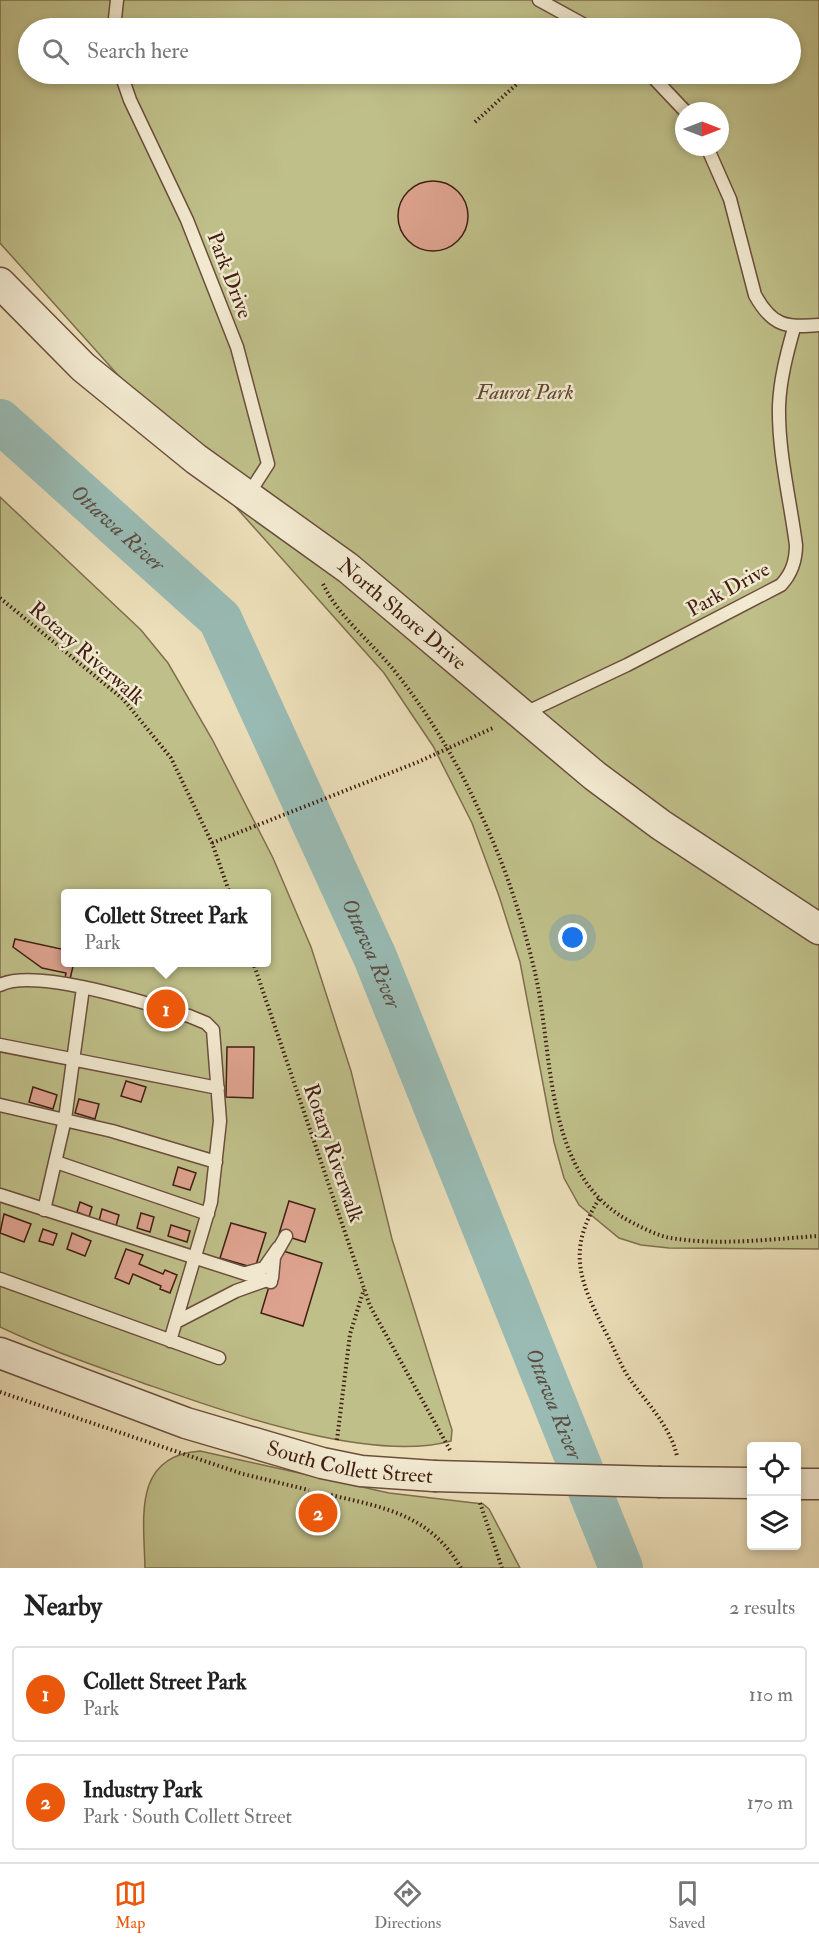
<!DOCTYPE html>
<html lang="en">
<head>
<meta charset="utf-8">
<style>
	body { margin:0; font-family:"IM FELL Double Pica",serif; background:#f6f6f6; color:#222 }
	.controls { position:absolute; right:18px; bottom:18px; display:grid; overflow:hidden; border-radius:6px; box-shadow:0 3px 9px #0003 }
	.controls button { width:54px; height:54px; display:grid; place-items:center; padding:0; border:0; border-bottom:2px solid #e0e0e0; background:#fff; color:#222; font:30px sans-serif }
	.compass { position:absolute; left:675px; top:102px; width:54px; height:54px; border-radius:50%; background:#fff; box-shadow:0 3px 9px #0003; rotate:90deg }
	.you { position:absolute; left:573px; top:938px; width:21px; height:21px; margin:-15px; border:4px solid #fff; border-radius:50%; background:#1a73e8; box-shadow:0 0 0 9px #1a73e833 }
	.badge { display:grid; place-items:center; width:39px; height:39px; border-radius:50%; background:#ea580c; color:#fff; font-size:20px; font-weight:700 }
	.pin { position:absolute; translate:-50% -50%; border:3px solid #fff; box-shadow:0 2px 6px #0006 }
	.popup { position:absolute; left:61px; top:889px; width:210px; height:78px; box-sizing:border-box; display:grid; place-content:center; border-radius:6px; background:#fff; filter:drop-shadow(0 2px 4px #0005); font-size:20px; white-space:nowrap; color:#767676 }
	.popup b { font-size:22px; color:#222 }
	.popup::after { content:''; position:absolute; left:50%; top:100%; margin-left:-12px; border:12px solid transparent; border-top-color:#fff }
	.list { margin:0; padding:0; list-style:none }
	h2 { display:flex; justify-content:space-between; align-items:center; height:78px; margin:0; padding:0 24px; font-size:26px }
	h2 small { font-size:20px; font-weight:400; color:#767676 }
	.list li { display:grid; grid-template-columns:39px 1fr auto; gap:18px; align-items:center; box-sizing:border-box; height:96px; margin:0 12px 12px; padding:0 12px; border:2px solid #e0e0e0; border-radius:6px }
	.list b { display:block; font-size:22px; white-space:nowrap }
	.list p { margin:0; font-size:20px; white-space:nowrap; color:#767676 }
	.list em { font-size:20px; font-style:normal; color:#767676 }
	.icon { flex:none; width:33px; height:33px; fill:none; stroke:currentColor; stroke-width:2; stroke-linecap:round; stroke-linejoin:round }
	.map { position:relative; flex:none; width:819px; height:1568px; overflow:hidden }
	.search { position:absolute; background:#fff; box-shadow:0 3px 9px #0003; left:18px; right:18px; top:18px; height:66px; display:flex; align-items:center; gap:15px; box-sizing:border-box; padding:0 21px; border-radius:33px; color:#767676; font-size:22px }
	.sheet { height:294px; background:#fff }
	nav { display:flex; justify-content:space-around; align-items:center; box-sizing:border-box; height:84px; border-top:2px solid #e0e0e0; background:#fff; font-size:16px; color:#767676 }
	nav a { display:grid; justify-items:center; gap:3px }
	nav .on { color:#ea580c }
	.map>svg:first-child { display:block }
	.green { fill:#bfbf89; stroke:#806e4e; stroke-width:1.5; fill-rule:evenodd }
	.lines { fill:none; stroke-linecap:round; stroke-linejoin:round }
	.river { stroke:#99bbb4; stroke-width:44 }
	.building { fill:#dea38f; stroke:#411e12; stroke-width:1.5 }
	.service-casing { stroke:#6c4e3c; stroke-width:15 }
	.tertiary-casing { stroke:#6c4e3c; stroke-width:33 }
	.path { stroke:#411e12; stroke-width:4; stroke-dasharray:1.5 3; stroke-linecap:butt }
	.service { stroke:#f2ead1; stroke-width:12 }
	.tertiary { stroke:#f2ead1; stroke-width:30 }
	.tertiary-bridge-casing { stroke:#6c4e3c; stroke-width:33; stroke-linecap:butt }
	.tertiary-bridge { stroke:#f2ead1; stroke-width:30 }
	.labels { text-anchor:middle; stroke-width:5; stroke-linejoin:round; paint-order:stroke }
	.street-label { font-size:21px; fill:#411e12; stroke:#f2ead1 }
	.park-label { font-size:21px; font-style:italic; fill:#604630; stroke:#f2ead1 }
	.water-label { font-size:22px; font-style:italic; fill:#5b4d43; stroke:#f2ead1 }
</style>
</head>
<body>
<div class="map">
<svg width="819" height="1568" viewBox="0 0 819 1568">
	<rect width="100%" height="100%" fill="#ebdeb8"/>
	<filter id="stains"><feTurbulence type="fractalNoise" baseFrequency=".00333" numOctaves="4"/><feColorMatrix values="0 0 0 0 .2 0 0 0 0 .09 0 0 0 0 .02 0 0 0 .5 -.17"/></filter>
	<radialGradient id="worn" r=".72"><stop offset=".6" stop-color="#630" stop-opacity="0"/><stop offset="1" stop-color="#630" stop-opacity=".3"/></radialGradient>
	<path class="green" d="M 0,0 L 819,0 L 819,1249 L 669,1248 L 641,1245 L 619,1238 L 579,1205 L 564,1178 L 554,1142 L 520,962 L 499,896 L 472,823 L 433,746 L 384,673 L 0,243 ZM 28,28 L 790,28 L 790,74 L 28,74 ZM 684,111 L 720,111 L 720,147 L 684,147 Z
		M 0,497 L 141,630 L 168,663 L 212,739 L 273,858 L 311,947 L 351,1071 L 392,1239 L 452,1430 L 451,1441 C 368,1464 221,1410 140,1382 C 93,1365 46,1349 0,1327 ZM 66,894 L 266,894 L 266,962 L 66,962 Z
		M 200,1451 L 389,1493 L 483,1504 L 489,1509 L 520,1568 L 145,1568 C 144,1519 132,1456 200,1451 Z"/>
	<g class="lines">
		<path class="river" id="s1" d="M 0,421 L 220,619 L 375,957 L 621,1568"/>
	</g>
	<path class="building" d="M398 216a35 35 0 1 1 70 0a35 35 0 1 1-70 0Z
		M 15,939 L 66,950 L 66,962 L 74,962 L 70,979 L 65,978 L 66,973 L 42,968 L 13,947 Z
		M 227,1047 L 254,1047 L 253,1098 L 226,1097 Z
		M 126,1081 L 146,1087 L 141,1102 L 121,1096 Z
		M 33,1087 L 57,1095 L 53,1109 L 29,1102 Z
		M 79,1099 L 99,1104 L 95,1119 L 75,1113 Z
		M 178,1167 L 196,1173 L 190,1190 L 173,1185 Z
		M 289,1201 L 315,1209 L 305,1242 L 279,1234 Z
		M 80,1202 L 92,1207 L 89,1217 L 77,1212 Z
		M 102,1209 L 119,1215 L 116,1226 L 99,1221 Z
		M 141,1213 L 154,1217 L 150,1232 L 137,1228 Z
		M 4,1214 L 31,1224 L 24,1242 L 0,1233 Z
		M 231,1223 L 266,1233 L 255,1268 L 220,1258 Z
		M 171,1225 L 190,1231 L 187,1242 L 168,1236 Z
		M 43,1229 L 57,1234 L 53,1245 L 39,1241 Z
		M 72,1233 L 91,1241 L 85,1256 L 67,1249 Z
		M 126,1249 L 143,1255 L 139,1264 L 163,1274 L 165,1270 L 177,1275 L 170,1293 L 160,1289 L 161,1286 L 133,1274 L 129,1284 L 115,1278 Z
		M 280,1250 L 322,1263 L 303,1326 L 261,1313 Z"/>
	<g class="lines">
		<defs>
			<path id="service" d="M 539,0 L 590,28
				M 114,28 L 117,0
				M 121,74 L 130,100 L 187,220 L 237,347 L 268,464 L 248,495
				M 650,74 L 685,111
				M 707,147 L 730,199 L 755,295 C 772,326 786,328 819,325
				M 523,714 L 627,665 L 781,585 C 792,573 796,561 796,545 C 790,499 778,452 779,406 C 780,379 787,353 794,328
				M 0,985 C 36,967 149,1004 189,1016 L 206,1023 L 213,1030 L 220,1121 L 211,1202 L 170,1341
				M 0,1045 L 218,1088
				M 0,1105 L 112,1131 L 216,1162
				M 56,1162 L 208,1214
				M 0,1195 L 271,1282
				M 44,1210 L 65,1119 L 83,988
				M 246,1273 L 264,1268 L 278,1248
				M 272,1278 L 274,1257 L 286,1236
				M 0,1279 L 219,1358
				M 176,1322 L 236,1291 L 264,1281"/>
			<g id="tertiary">
				<path id="s2" d="M 0,283 L 83,367 L 196,459 L 348,568 L 595,776 L 661,825 L 819,929"/>
				<path id="s3" d="M 0,1353 L 186,1423 L 322,1463 L 361,1471 L 434,1476"/>
				<path d="M 661,1482 L 752,1483"/>
				<path d="M 796,1484 L 819,1484"/>
			</g>
		</defs>
		<use href="#service" class="service-casing"/>
		<use href="#tertiary" class="tertiary-casing"/>
		<path class="path" d="M 475,122 L 528,74
			M 323,584 C 339,617 370,641 393,669 C 430,715 459,765 483,819 C 506,868 524,924 536,977 C 554,1061 544,1178 633,1223 C 645,1229 658,1236 671,1238 C 719,1246 771,1239 819,1236
			M 0,598 L 123,699 L 171,758 L 212,843 L 230,894
			M 212,843 L 418,762 L 495,727
			M 253,962 L 370,1306 L 450,1450
			M 599,1199 C 566,1251 580,1282 606,1333 C 614,1348 620,1364 629,1378 C 647,1403 670,1426 677,1456
			M 0,1392 L 243,1474 L 309,1490
			M 337,1440 L 350,1334 L 364,1289
			M 331,1495 C 386,1508 430,1515 461,1568
			M 480,1503 L 502,1568"/>
		<use href="#service" class="service"/>
		<use href="#tertiary" class="tertiary"/>
		<defs>
			<path id="tertiary-bridge" d="M 434,1476 L 661,1482"/>
		</defs>
		<use href="#tertiary-bridge" class="tertiary-bridge-casing"/>
		<use href="#tertiary-bridge" class="tertiary-bridge"/>
	</g>
	<g class="labels">
		<g class="street-label">
			<text transform="translate(230 275) rotate(69)" y="7">Park Drive</text>
			<text transform="translate(728 589) rotate(-29)" y="7">Park Drive</text>
			<text dy="7" stroke="none"><textPath href="#s2" startOffset="522">North Shore Drive</textPath></text>
			<text transform="translate(87 653) rotate(41)" y="7">Rotary Riverwalk</text>
			<text transform="translate(334 1153) rotate(71)" y="7">Rotary Riverwalk</text>
			<text dy="7" stroke="none"><textPath href="#s3" startOffset="368">South Collett Street</textPath></text>
		</g>
		<g class="park-label">
			<text x="525" y="399">Faurot Park</text>
		</g>
		<g class="water-label">
			<text dy="8" stroke="none"><textPath href="#s1" startOffset="159">Ottawa River</textPath></text>
			<text dy="8" stroke="none"><textPath href="#s1" startOffset="663">Ottawa River</textPath></text>
			<text dy="8" stroke="none"><textPath href="#s1" startOffset="1149">Ottawa River</textPath></text>
		</g>
	</g>
	<rect width="100%" height="100%" filter="url(#stains)"/>
	<rect width="100%" height="100%" fill="url(#worn)"/>
</svg>
<div class="controls">
<button><svg class="icon" aria-label="locate" viewBox="0 0 24 24"><circle cx="12" cy="12" r="6"/><path d="M12 2v4M12 18v4M2 12h4M18 12h4"/></svg></button>
<button><svg class="icon" aria-label="layers" viewBox="0 0 24 24"><path d="M12 4l9 5-9 5-9-5zM3 14l9 5 9-5"/></svg></button>
</div>
<svg class="compass" viewBox="-18 -18 36 36"><path d="M0-13l5 13h-10z" fill="#e53935"/><path d="M0 13l5-13h-10z" fill="#767676"/></svg>
<div class="you"></div>
<div class="pin badge" style="left:166px;top:1009px">1</div>
<div class="popup"><b>Collett Street Park</b>Park</div>
<div class="pin badge" style="left:318px;top:1513px">2</div>
<div class="search"><svg class="icon" aria-label="search" viewBox="0 0 24 24"><circle cx="10" cy="10" r="6"/><path d="M15 15l6 6"/></svg>Search here</div>
</div>
<section class="sheet">
<h2>Nearby<small>2 results</small></h2>
<ul class="list">
<li><span class="badge">1</span><div><b>Collett Street Park</b><p>Park</p></div><em>110 m</em></li>
<li><span class="badge">2</span><div><b>Industry Park</b><p>Park · South Collett Street</p></div><em>170 m</em></li>
</ul>
</section>
<nav>
<a class="on"><svg class="icon" aria-label="map" viewBox="0 0 24 24"><path d="M3 6l6-2 6 2 6-2v14l-6 2-6-2-6 2zM9 4v14M15 6v14"/></svg>Map</a>
<a><svg class="icon" aria-label="directions" viewBox="0 0 24 24"><path d="M12 3l9 9-9 9-9-9zM9 14v-3h6M13 9l2 2-2 2"/></svg>Directions</a>
<a><svg class="icon" aria-label="saved" viewBox="0 0 24 24"><path d="M7 4h10v16l-5-4-5 4z"/></svg>Saved</a>
</nav>
</body>
</html>
